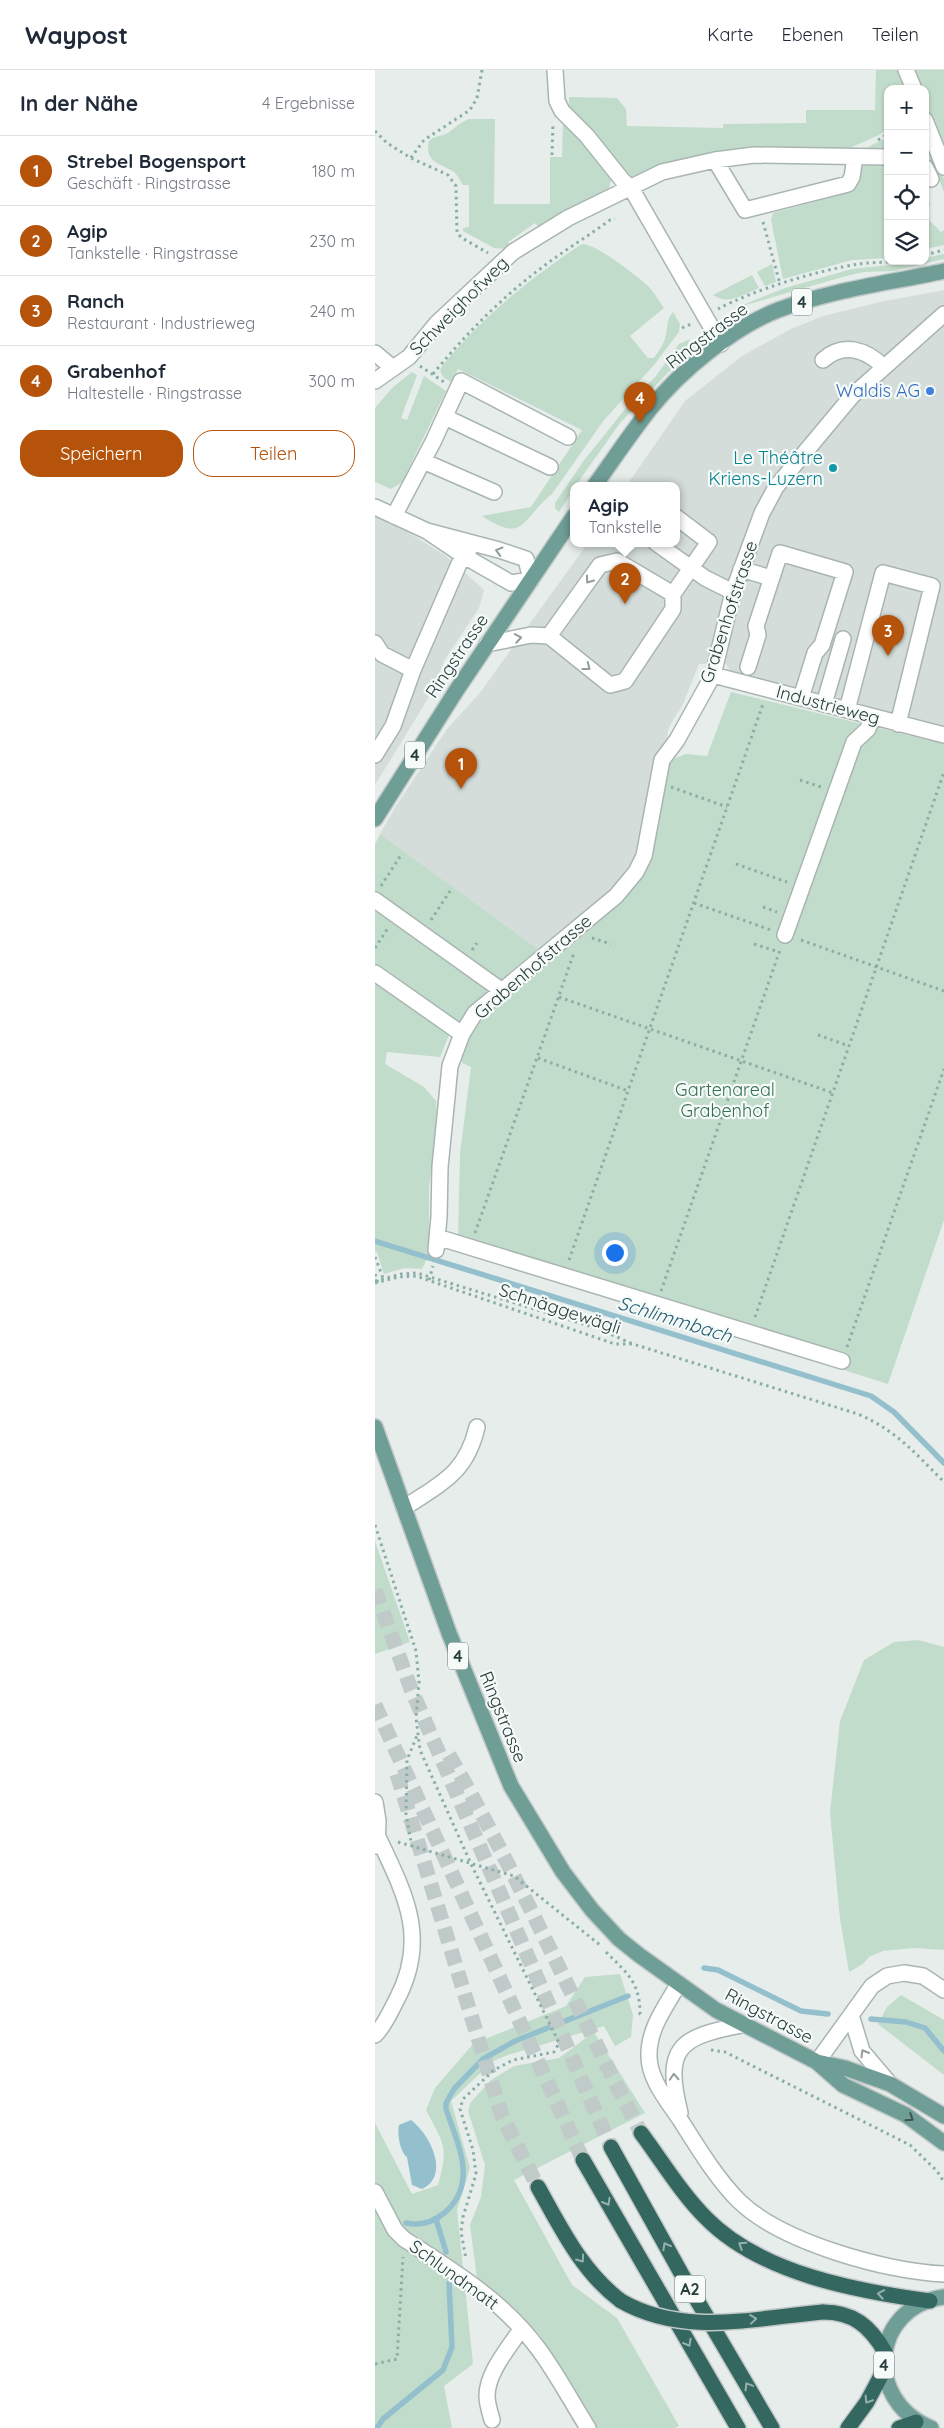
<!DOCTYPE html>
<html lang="de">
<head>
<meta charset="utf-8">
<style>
	body { margin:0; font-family:Quicksand,sans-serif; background:#f6f6f7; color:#1f2937 }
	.controls { position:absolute; right:15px; top:15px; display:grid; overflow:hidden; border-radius:10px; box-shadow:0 1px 4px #0004 }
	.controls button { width:45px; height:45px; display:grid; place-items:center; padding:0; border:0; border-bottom:1px solid #e0e1e3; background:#fff; color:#1f2937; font:25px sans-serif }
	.you { position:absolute; left:239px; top:1182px; width:18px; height:18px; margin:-12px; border:4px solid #fff; border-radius:50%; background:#1a73e8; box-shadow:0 0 0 8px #1a73e833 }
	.badge { display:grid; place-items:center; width:32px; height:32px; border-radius:50%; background:#b45309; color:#fff; font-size:16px; font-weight:700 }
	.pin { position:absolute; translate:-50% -41px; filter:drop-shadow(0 1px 2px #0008) }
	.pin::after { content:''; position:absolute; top:26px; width:18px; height:15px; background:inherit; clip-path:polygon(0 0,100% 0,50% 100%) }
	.popup { position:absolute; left:195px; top:412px; width:110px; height:65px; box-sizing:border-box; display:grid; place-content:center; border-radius:10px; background:#fff; filter:drop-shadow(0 1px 4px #0005); font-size:16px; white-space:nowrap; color:#747a83 }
	.popup b { font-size:19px; color:#1f2937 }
	.popup::after { content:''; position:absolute; left:50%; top:100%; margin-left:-10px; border:10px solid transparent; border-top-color:#fff }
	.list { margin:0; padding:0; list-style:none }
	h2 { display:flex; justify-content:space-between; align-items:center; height:65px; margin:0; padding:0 20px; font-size:21px }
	h2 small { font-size:16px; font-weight:400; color:#747a83 }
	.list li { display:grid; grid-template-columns:32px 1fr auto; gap:15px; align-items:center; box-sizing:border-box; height:70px; padding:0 20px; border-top:1px solid #e0e1e3 }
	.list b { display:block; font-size:19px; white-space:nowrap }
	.list p { margin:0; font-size:16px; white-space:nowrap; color:#747a83 }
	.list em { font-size:16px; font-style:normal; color:#747a83 }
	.actions { display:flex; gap:10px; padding:15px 20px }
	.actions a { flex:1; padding:11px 0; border:1px solid #b45309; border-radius:20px; text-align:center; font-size:18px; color:#b45309 }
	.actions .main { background:#b45309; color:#fff }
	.icon { flex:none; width:28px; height:28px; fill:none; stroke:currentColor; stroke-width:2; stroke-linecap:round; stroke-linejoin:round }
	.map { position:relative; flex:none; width:569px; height:2358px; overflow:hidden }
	header { display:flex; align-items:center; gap:30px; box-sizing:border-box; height:70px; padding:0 25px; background:#fff; border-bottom:1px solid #e0e1e3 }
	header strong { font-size:24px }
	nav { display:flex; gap:28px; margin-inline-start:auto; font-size:18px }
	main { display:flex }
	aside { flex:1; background:#fff }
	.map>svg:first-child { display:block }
	.built { fill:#d4ddda }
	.green { fill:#c2dccb }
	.water { fill:#94bfcc }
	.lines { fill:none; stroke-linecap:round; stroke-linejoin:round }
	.stream { stroke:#94bfcc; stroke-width:5.5 }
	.highway-tunnel { stroke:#c0cac8; stroke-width:15; stroke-dasharray:15 8; stroke-linecap:butt }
	.minor-casing { stroke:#a9b5b2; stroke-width:18 }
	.major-casing { stroke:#c3c9c8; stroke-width:18 }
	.highway-casing { stroke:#c3c9c8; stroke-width:18 }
	.path { stroke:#8aaea6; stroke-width:3; stroke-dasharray:2.5 4; stroke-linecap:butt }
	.minor { stroke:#fff; stroke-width:15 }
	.major { stroke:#6f9e96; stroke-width:15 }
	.highway { stroke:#356761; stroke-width:15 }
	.highway-bridge-casing { stroke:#c3c9c8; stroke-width:18; stroke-linecap:butt }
	.path-bridge { stroke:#8aaea6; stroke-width:3; stroke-dasharray:2.5 4; stroke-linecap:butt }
	.highway-bridge { stroke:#356761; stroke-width:15 }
	.oneway { stroke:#939e9c }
	.oneway2 { stroke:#395651 }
	.oneway3 { stroke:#96b0ad }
	.shop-dot { fill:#3f7fe0; stroke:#f6faf9; stroke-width:2 }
	.culture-dot { fill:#0f9aa8; stroke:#f6faf9; stroke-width:2 }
	.labels { text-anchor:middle; stroke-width:4.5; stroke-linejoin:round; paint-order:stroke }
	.shield { fill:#f6faf9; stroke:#657673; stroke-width:1 }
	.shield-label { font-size:16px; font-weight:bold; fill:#273e3a }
	.street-label { font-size:18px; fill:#273e3a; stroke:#f6faf9 }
	.shop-label { font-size:18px; fill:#366cbe; stroke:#f6faf9; text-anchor:end }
	.culture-label { font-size:18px; fill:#0d838f; stroke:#f6faf9; text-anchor:end }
	.park-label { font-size:18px; fill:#357151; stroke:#f6faf9 }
	.water-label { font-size:19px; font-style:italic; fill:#266074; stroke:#f6faf9 }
</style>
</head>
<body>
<header>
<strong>Waypost</strong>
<nav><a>Karte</a><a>Ebenen</a><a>Teilen</a></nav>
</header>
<main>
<aside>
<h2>In der Nähe<small>4 Ergebnisse</small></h2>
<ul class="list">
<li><span class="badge">1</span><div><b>Strebel Bogensport</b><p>Geschäft · Ringstrasse</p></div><em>180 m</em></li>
<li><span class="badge">2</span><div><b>Agip</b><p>Tankstelle · Ringstrasse</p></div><em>230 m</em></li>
<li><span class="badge">3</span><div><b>Ranch</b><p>Restaurant · Industrieweg</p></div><em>240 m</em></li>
<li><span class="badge">4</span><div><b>Grabenhof</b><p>Haltestelle · Ringstrasse</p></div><em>300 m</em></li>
</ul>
<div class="actions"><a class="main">Speichern</a><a>Teilen</a></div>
</aside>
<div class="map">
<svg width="569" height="2358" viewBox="0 0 569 2358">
	<rect width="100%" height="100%" fill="#e6edeb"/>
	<path class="built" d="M 569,220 L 569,658 L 356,602 L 351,594 L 324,594 L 308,634 L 294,657 L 270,765 L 250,810 L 167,883 L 5,764 L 21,736 L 72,659 L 104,624 L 213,473 L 301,473 L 301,415 L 252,415 L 310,331 L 367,286 L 416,259 L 448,246 L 505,232 Z
		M 0,446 L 31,461 L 71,486 L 109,520 L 104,538 L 69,591 L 57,622 L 0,715 Z"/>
	<path class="green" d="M 501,0 L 526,0 L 528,7 L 526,19 L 513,19 L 513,59 L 504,65 L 472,79 L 378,79 L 271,102 L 258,107 L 248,102 L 194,38 L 194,27 L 242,28 L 251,39 L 252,56 L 348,58 L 348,54 L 431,53 L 431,40 L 500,40 Z
		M 535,0 L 569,0 L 569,76 L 564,72 L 550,38 L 550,19 L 542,19 Z
		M 94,49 L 120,49 L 119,134 L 175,134 L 175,87 L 187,87 L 188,51 L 192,53 L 237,106 L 234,118 L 165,159 L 160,153 L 133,172 L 137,178 L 134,179 L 119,178 L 88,161 L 88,158 L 94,157 L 94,115 L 88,115 C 85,111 82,104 79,102 C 66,93 49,93 54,71 C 60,65 66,67 73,63 C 80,58 85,52 94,49 Z
		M 550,61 L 569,109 L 569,122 L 558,93 L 550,82 Z
		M 513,67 L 513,78 L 491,79 L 491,78 Z
		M 513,95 L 513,188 L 477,190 L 408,209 L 396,150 L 398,143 L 472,123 L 478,119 L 485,96 Z
		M 550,120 L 555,134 L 551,147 L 566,162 L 569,160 L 569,175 L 550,179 Z
		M 207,174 C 220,173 262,206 273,216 C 279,222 284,231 289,238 L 255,266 L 273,288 L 279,288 C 284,281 289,274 291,265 C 293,257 291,249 298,242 L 305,254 L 304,262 L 279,295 L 229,350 L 177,424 C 146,448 151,475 107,446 L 156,437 L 207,360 L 83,299 L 76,312 L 68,307 L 65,300 C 71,289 81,281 89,271 C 125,233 164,202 207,174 Z
		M 569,184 L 569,189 L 519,201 L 489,202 L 471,206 L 360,238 L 410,218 L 477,199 L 550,191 L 550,188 Z
		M 397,194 L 401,212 L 390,216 L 382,202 Z
		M 377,205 L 384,218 C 369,224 353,236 338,225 Z
		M 315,269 L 307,288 L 245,353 L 201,415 L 199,415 L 199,419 L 184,442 L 180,438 L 180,433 L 210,389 L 255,333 L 281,306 L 304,274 Z
		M 37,302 L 42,305 L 26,348 L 32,350 L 49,306 L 71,321 L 29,408 L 31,410 L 16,419 L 0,412 L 0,338 L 17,318 Z
		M 356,622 L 569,674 L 569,1150 L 513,1314 L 274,1238 L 83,1168 L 85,1084 L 96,997 L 87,993 C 85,945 183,883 219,854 C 234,842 252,829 262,812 C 283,776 287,732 293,691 L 311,684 L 332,686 Z
		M 5,764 L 165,881 L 131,909 L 123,910 L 114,917 L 113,922 L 88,953 L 81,953 L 76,960 L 65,987 L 12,982 L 10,994 L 49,1017 L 61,1031 L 62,1058 L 54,1116 L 54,1156 L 57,1177 L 47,1199 L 30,1198 L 9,1204 L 2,1182 L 0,1182 L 0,774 Z
		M 0,1471 L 35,1572 L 0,1584 Z
		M 543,1570 L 569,1577 L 569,1880 L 538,1878 L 508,1881 L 494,1887 L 488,1894 L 474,1902 L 465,1849 L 455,1743 L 465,1651 L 489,1590 L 519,1572 Z
		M 245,1904 L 258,1945 L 256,1967 L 240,1976 L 229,1956 L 133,1985 L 118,1991 L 76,2031 L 95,2098 L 82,2140 L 98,2294 L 69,2316 L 77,2358 L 0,2358 L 0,2053 L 37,2124 L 63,2115 C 74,2075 69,2075 51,2040 L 60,2018 L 98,1974 L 191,1936 L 210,1907 Z
		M 526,1925 L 569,1950 L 569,2005 L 503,1954 L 512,1937 Z
		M 219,1962 L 270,2043 L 139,2110 L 197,2215 L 242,2248 L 304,2356 L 300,2358 L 222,2358 L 164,2264 L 102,2208 L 95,2155 L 106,2127 L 110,2095 L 93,2041 L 96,2032 L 116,2010 L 139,1996 L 184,1988 Z"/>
	<path class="water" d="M 36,2050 C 55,2064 76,2106 47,2119 L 37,2115 L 32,2087 C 25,2082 22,2063 24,2055 Z"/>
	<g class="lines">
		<path class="stream" d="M 0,1171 L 496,1326 L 519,1342 L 569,1393
			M 329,1898 L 343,1900 L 426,1941 L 453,1944
			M 496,1949 L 531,1952 L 550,1958 L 569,1981
			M 61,2149 L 71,2182
			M 31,2153 C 59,2159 85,2136 88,2108 C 90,2086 78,2060 71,2039 L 71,2033 L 79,2019 L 108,1989 L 140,1971 L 253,1926
			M 2,2358 L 8,2349 L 68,2300 L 77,2277 L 74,2213"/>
		<path class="highway-tunnel" d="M 0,1520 L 36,1619 L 236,2077
			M 0,1635 L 208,2090
			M 74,1685 C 145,1808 201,1938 266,2063
			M 22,1704 L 127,2046 L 163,2117"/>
		<defs>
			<path id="minor" d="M 180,0 L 182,31 L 187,41 L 212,66 L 248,111 L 256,118 L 346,274
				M 531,0 L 539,19
				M 550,50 L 569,97
				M 340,90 L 370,140 L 473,114 L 477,107 L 480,87
				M 550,97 L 556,109
				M 0,283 L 18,298
				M 448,290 C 468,272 490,279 509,297
				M 0,311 L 34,287 L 62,253 L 138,182 L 193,148 L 287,102 L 340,90 L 379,85 L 513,87
				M 70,347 L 175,397
				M 48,391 L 119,422
				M 0,437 L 52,461 L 124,480 L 151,489 L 156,510 L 136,513 L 89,486 L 52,461
				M 19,446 L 58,372 L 86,311 L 193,367
				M 281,473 L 330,508 L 358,522
				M 366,499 L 396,508
				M 174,566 L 225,495 L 242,491 L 298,524
				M 0,573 L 7,584 L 38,600 L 84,494 L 94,480
				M 112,574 L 156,565 L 174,566 L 235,615 L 250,611 L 298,539 L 298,524 L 334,472 L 301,447
				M 373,597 L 383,565 L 381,556 L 405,483 L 470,502 L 447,575 L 440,583 L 426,628
				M 338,605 L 569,665
				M 449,634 L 468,569
				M 472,640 L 508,503 L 557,516 L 523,654
				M 0,685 L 18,656 L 38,600
				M 0,830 L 126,920
				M 410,865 L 479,672 L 493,659 L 497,647
				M 0,903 L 87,964
				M 62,1167 L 467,1291
				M 61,1180 L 64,1147 L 65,1097 L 75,996 L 87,964 L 100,943 L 241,826 L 261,802 L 269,786 L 287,690 L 302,670 L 338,605 L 358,522 L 387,443 L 401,417 L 477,326 L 569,244
				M 29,1438 C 66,1413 91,1404 102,1357
				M 0,1732 L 3,1751 L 2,1776
				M 303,1915 C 291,1936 274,1958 274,1984 C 273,2009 293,2031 306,2051 C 323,2078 342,2109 364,2131 C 406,2172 512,2202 569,2204
				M 476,1945 L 487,1981 L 515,2014
				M 0,1965 C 10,1955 15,1942 22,1929 C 54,1868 30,1824 3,1767
				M 442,1992 L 497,1916 L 512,1906 L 529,1903 L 548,1906 L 569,1920
				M 305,2043 C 289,1978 303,1967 367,1955
				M 0,2122 L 20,2160 L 29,2169 C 77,2200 127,2230 162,2277 C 181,2302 196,2331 213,2358
				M 117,2350 C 115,2342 112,2334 112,2326 C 112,2302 134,2278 146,2259"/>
			<path id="major" d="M 220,415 C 238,390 256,363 275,339 C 305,301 359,257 403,240 C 456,220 514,213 569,201
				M 0,749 L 81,621 L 199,446
				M 0,1357 L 74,1563 L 136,1716 L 188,1802 L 217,1840 L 244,1869 L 264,1885 L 341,1940 L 442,1992 L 470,1998 L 515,2014 L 569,2046
				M 443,1993 L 468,2015 L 531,2045 L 569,2073
				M 556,2358 C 488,2330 496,2237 569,2227"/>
			<path id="highway" d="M 266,2063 C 287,2091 306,2123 331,2148 C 385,2203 480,2221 555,2231
				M 236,2077 L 306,2203 L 397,2358
				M 208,2090 L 363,2358
				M 163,2117 C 186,2158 207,2202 246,2231
				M 448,2242 C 478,2242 495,2256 510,2282
				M 473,2358 L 492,2332 L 509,2300
				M 524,2358 L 541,2352"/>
		</defs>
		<use href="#minor" class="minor-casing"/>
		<use href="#major" class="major-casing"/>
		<use href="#highway" class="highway-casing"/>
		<path class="path" d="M 0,61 L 12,73 L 36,88 L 73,105 L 81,116 L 82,163 L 87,168 L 113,183
			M 503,70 L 513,64
			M 177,85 L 178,54
			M 36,88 L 49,70 L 95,40 L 102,28 L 107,0
			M 388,152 L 405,214
			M 550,185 L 569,180
			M 343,239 C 378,220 444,200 484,194 C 496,192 509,193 522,191
			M 307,258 L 316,254
			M 45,296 L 69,312
			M 58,304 C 90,265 125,229 165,199 C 188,181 212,167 235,150 L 240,149
			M 425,710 L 446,717
			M 296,717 L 352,737
			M 361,794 L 412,812
			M 6,816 L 26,785
			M 319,833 L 396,860
			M 388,837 L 402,842
			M 56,850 L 75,821
			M 217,868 L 236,874
			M 426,870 L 569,921
			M 379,874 L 404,882
			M 0,878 L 13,858
			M 97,880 L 102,873
			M 184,927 L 458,1023
			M 443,965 L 474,976
			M 163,988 L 253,1021
			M 100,1163 L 199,883
			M 0,1187 L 8,1208
			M 194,1190 L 388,634
			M 0,1204 L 3,1213
			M 54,1210 L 58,1196
			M 0,1213 L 23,1207 L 41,1206 L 240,1274 L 258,1274 L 483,1344 C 522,1361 540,1383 569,1412
			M 286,1221 L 405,880
			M 380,1247 L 569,702
			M 472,1277 L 569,999
			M 0,1455 L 41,1581 L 44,1612 L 41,1648 L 45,1680 L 96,1794 L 184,1973 L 179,1982 L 138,1990 L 119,2000 L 88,2029 L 85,2039 L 98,2080 L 101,2104 L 88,2147 L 86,2162 L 91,2189
			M 23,1772 L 139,1806 L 225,1875
			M 37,1777 L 31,1744 L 32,1690 L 43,1663
			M 231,1882 C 252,1903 265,1912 265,1944 L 268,1946
			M 336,1980 L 350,1982 L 535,2075 L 562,2101 L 569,2112
			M 0,2294 L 22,2289 L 28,2187"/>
		<use href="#minor" class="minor"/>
		<use href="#major" class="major"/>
		<use href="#highway" class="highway"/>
		<defs>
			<path id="highway-bridge" d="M 246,2231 C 309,2267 379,2248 448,2242"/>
		</defs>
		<use href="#highway-bridge" class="highway-bridge-casing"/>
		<path class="path-bridge" d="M 0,1211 L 26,1204 L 42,1203 L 221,1258 L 258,1274"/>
		<use href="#highway-bridge" class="highway-bridge"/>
	</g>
	<defs><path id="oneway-chevron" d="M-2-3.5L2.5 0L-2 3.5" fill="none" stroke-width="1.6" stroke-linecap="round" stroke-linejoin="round" transform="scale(1.25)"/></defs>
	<g class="oneway">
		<use href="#oneway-chevron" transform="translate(124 481) rotate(-164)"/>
		<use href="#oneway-chevron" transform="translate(214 510) rotate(126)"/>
		<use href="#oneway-chevron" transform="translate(143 568) rotate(-10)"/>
		<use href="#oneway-chevron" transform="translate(212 597) rotate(37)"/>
		<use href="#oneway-chevron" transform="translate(489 1983) rotate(-120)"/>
		<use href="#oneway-chevron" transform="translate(299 2007) rotate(-93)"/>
	</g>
	<use class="oneway2" href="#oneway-chevron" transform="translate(535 2048) rotate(33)"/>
	<g class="oneway3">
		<use href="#oneway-chevron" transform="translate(232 2132) rotate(60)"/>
		<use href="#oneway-chevron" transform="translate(367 2175) rotate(-147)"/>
		<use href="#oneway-chevron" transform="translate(291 2176) rotate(-119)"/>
		<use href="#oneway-chevron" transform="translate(206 2189) rotate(54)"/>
		<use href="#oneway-chevron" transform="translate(506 2224) rotate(-170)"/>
		<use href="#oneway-chevron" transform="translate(378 2249) rotate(-6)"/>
		<use href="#oneway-chevron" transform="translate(313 2273) rotate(60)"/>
		<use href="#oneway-chevron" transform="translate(373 2316) rotate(-121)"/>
		<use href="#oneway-chevron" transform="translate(493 2330) rotate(122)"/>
	</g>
	<circle class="shop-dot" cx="555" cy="321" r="5"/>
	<circle class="culture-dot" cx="458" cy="398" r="5"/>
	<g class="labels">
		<g class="shield">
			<rect x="417" y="218.5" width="20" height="27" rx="4"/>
			<rect x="30" y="671.5" width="20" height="27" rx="4"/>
			<rect x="73" y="1572.5" width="20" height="27" rx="4"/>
			<rect x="300" y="2205.5" width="30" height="27" rx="4"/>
			<rect x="499" y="2281.5" width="20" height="27" rx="4"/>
		</g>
		<g class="shield-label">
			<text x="427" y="238">4</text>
			<text x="40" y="691">4</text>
			<text x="83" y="1592">4</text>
			<text x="315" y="2225">A2</text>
			<text x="509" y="2301">4</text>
		</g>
		<g class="street-label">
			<text transform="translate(84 236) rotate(-45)" y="6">Schweighofweg</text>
			<text transform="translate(332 266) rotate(-37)" y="6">Ringstrasse</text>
			<text transform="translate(354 542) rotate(-72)" y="6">Grabenhofstrasse</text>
			<text transform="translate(82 586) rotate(-56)" y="6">Ringstrasse</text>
			<text transform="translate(453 635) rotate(15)" y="6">Industrieweg</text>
			<text transform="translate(158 897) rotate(-41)" y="6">Grabenhofstrasse</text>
			<text transform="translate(185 1239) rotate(18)" y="6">Schnäggewägli</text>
			<text transform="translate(128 1647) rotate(68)" y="6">Ringstrasse</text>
			<text transform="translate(394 1946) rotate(28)" y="6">Ringstrasse</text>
			<text transform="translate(79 2205) rotate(36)" y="6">Schlundmatt</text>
		</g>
		<g class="shop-label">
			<text x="545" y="327">Waldis AG</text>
		</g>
		<g class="culture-label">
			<text x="448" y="394">Le Théâtre<tspan x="448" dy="21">Kriens-Luzern</tspan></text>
		</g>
		<g class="park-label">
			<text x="350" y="1026">Gartenareal<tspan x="350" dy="21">Grabenhof</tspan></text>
		</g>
		<g class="water-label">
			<text transform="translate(300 1249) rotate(17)" y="7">Schlimmbach</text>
		</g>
	</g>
</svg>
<div class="controls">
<button>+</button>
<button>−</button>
<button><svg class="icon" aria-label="locate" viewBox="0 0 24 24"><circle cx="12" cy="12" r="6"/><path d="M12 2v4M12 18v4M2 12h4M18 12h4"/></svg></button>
<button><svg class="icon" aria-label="layers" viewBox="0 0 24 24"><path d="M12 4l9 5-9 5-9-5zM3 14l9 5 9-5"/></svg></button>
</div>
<div class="you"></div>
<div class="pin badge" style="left:86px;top:719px">1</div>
<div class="pin badge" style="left:250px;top:534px">2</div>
<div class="popup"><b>Agip</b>Tankstelle</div>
<div class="pin badge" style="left:513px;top:586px">3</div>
<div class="pin badge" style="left:265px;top:353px">4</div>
</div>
</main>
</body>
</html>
